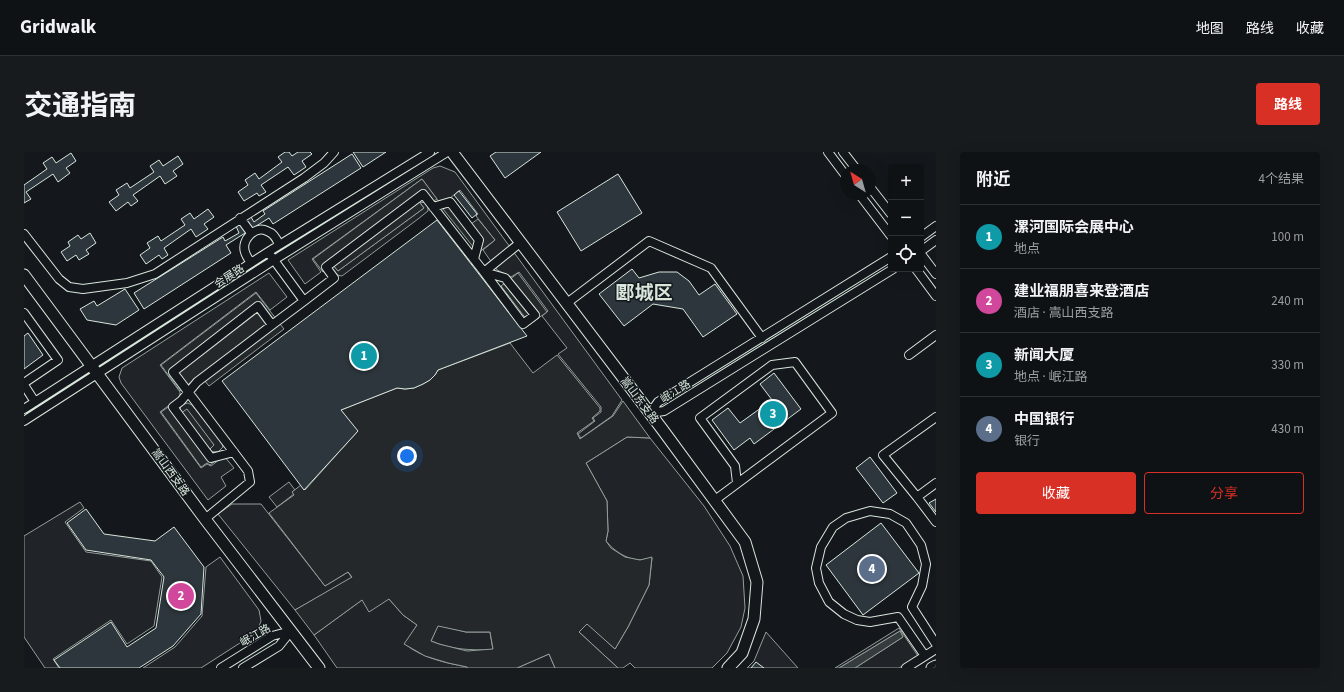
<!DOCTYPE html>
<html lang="zh">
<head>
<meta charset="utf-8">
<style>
	body { margin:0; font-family:"Source Sans 3","Noto Sans SC",sans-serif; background:#181b1e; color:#f1f3f6 }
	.controls { position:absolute; right:12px; top:12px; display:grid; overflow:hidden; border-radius:4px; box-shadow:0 4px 16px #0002 }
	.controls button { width:36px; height:36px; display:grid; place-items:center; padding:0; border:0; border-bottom:1px solid #2f3234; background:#0f1215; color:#f1f3f6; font:20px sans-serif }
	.compass { position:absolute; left:816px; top:12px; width:36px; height:36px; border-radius:50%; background:#0f1215; box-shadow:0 4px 16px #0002; rotate:323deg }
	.you { position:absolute; left:383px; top:304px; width:14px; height:14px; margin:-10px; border:3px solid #fff; border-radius:50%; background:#1a73e8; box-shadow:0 0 0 6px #1a73e833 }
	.badge { display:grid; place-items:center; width:26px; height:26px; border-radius:50%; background:#d93025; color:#fff; font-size:13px; font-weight:700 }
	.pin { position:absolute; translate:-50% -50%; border:2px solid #fff; box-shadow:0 1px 4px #0006 }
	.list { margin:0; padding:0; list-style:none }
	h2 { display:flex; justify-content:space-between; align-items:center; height:52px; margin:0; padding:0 16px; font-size:17px }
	h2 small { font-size:13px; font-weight:400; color:#9b9ea0 }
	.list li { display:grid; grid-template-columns:26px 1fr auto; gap:12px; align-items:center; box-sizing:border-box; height:64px; padding:0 16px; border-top:1px solid #2f3234 }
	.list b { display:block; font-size:15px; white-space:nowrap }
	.list p { margin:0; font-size:13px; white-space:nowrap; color:#9b9ea0 }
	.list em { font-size:13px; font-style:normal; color:#9b9ea0 }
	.actions { display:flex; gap:8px; padding:12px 16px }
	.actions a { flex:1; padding:9px 0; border:1px solid #d93025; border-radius:4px; text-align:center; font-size:14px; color:#d93025 }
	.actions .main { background:#d93025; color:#fff }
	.icon { flex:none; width:22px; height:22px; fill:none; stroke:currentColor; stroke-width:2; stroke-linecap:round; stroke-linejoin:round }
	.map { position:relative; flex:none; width:912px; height:516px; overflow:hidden; border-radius:4px }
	header { display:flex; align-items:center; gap:24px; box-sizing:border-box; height:56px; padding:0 20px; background:#0f1215; border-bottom:1px solid #2f3234 }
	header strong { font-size:19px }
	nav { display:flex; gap:22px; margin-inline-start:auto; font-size:14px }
	.intro { display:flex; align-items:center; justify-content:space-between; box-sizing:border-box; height:96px; padding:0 24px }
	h1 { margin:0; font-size:28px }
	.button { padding:10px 18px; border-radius:4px; background:#d93025; color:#fff; font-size:14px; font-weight:700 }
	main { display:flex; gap:24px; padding:0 24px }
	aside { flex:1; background:#0f1215; border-radius:4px; box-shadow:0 4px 16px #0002 }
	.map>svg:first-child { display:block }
	.green { fill:#202428; stroke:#939e99 }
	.parking { fill:#24282b; stroke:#939e99; fill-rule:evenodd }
	.water { fill:#363b3e; stroke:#939e99 }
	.building { fill:#2c363c; stroke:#d8e6dc }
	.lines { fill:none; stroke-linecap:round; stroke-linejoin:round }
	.minor-casing { stroke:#d8e6dc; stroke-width:10 }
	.major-casing { stroke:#d8e6dc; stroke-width:13 }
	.minor { stroke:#14181c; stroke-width:8 }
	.major { stroke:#14181c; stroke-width:11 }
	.labels { text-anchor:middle; stroke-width:3; stroke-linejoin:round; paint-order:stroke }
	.street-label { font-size:11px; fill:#d8e6dc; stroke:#14181c }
	.town-label { font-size:19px; font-weight:bold; fill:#d8e6dc; stroke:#14181c }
</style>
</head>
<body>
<header>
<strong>Gridwalk</strong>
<nav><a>地图</a><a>路线</a><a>收藏</a></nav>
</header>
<div class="intro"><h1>交通指南</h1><a class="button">路线</a></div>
<main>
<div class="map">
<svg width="912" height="516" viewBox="0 0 912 516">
	<rect width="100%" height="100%" fill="#14181c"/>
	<path class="green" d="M 416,14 L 431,20 L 598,248 L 588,264 L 557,286 L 554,282 L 571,269 L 569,266 L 577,260 L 577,255 L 534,202 L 543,196 L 518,164 L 524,159 L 495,120 L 487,125 L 473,118 L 459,98 L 471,88 L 452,64 L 454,62 L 436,38 L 421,50 L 415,50 L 398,27 L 288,107 L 297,120 L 281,132 L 264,108 L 409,16 Z
		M 400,50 L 404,53 L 404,59 L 394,67 L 318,124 C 312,123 310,122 307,116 L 309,113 L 314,119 L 400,56 L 396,51 Z
		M 245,121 L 263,145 L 246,158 L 232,140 L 136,213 L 156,240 L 156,245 L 136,260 L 177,316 L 183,312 L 187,314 L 200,304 L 210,316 L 197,325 L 202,334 L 184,348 L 97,231 L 95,225 L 98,216 Z
		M 164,251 L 168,253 L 198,291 L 199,295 L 194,300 L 189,300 L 184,297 L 190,293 L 163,258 L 157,262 L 156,256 L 160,252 Z
		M 603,285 L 626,286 L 680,354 L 706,394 L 719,424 L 721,456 L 717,475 L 703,501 L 688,516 L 611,516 L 606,511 L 599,516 L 594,516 L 555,480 L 563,471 L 591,497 L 604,475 L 625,433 L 628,406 C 624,406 619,408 615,408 C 602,407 590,399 582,389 L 584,379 L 583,349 L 562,311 Z
		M 265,330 L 271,338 L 268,340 L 270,342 L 253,355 L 245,345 Z
		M 56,350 L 60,356 L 41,370 L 62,400 L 127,409 L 138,425 L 130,474 L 103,492 L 87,468 L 29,507 L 35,516 L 21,516 L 0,485 L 0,384 Z
		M 208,352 L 237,352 L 301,434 L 324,420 L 328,426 L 271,458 L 194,362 Z
		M 196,405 L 235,458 L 237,469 L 233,480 L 177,516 L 119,516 L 151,495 L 178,464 L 182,415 Z
		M 365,447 L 379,463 L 393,473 L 381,492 C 398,506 422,511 444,515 L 444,516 L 313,516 L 290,483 L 338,448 Z
		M 414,473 L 442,480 L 466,480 L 469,498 C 446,498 428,498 407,489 Z
		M 875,476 L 894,504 L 875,516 L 831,516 L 879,485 L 876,479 L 815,516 L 811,516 Z
		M 742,480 L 774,516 L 723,516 L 730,509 Z
		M 525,502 L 531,516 L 493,516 Z"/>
	<path class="parking" d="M 398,27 L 413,47 L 404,53 L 400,50 L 396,51 L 400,56 L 314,119 L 309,113 L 299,120 L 289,107 Z
		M 429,50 L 447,72 L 454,67 L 471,88 L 454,101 L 419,57 Z
		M 494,121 L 523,160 L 506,172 L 477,134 Z
		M 232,141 L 260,177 L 185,234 L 176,223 L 156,239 L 137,213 Z
		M 486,191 L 509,221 L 533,203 L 576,256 L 576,259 L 568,266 L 570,269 L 553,281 L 556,287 L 589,264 L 599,249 L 626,286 L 603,285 L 562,311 L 583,349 L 584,379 L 582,389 L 587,396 L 601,405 L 616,408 L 628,405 L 625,433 L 604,475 L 591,497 L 563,472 L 555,480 L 594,516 L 531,516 L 525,502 L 493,516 L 444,516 L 443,515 L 424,511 L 401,504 L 380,492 L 393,473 L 379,463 L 365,447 L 345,460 L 338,448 L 290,483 L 271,458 L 328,425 L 324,420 L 301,434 L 245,361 L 270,343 L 268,340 L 277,333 L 281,338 L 333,280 L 317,258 L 373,236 L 381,237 L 390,236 L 399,232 L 406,228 L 411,223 L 414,218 ZM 414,474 L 442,480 L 466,480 L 469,497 L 443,499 L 415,492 L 407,489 Z
		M 156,247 L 160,252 L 156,256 L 157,261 L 163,257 L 190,293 L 185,298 L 189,300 L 194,300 L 198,304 L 186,313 L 183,311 L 177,315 L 137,260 Z"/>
	<path class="water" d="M 876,479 L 879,485 L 831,516 L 815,516 Z"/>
	<path class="building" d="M 261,0 L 265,0 L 268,4 L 274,0 L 286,0 L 288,2 L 278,9 L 282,15 L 270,23 L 264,15 L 237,33 L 242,40 L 235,44 L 233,41 L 220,49 L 214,40 L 224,33 L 221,28 L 231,21 L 235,27 L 258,10 L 254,5 Z
		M 329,0 L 362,0 L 339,15 Z
		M 472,0 L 517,0 L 481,26 L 466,4 Z
		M 47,1 L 52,9 L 42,16 L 46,21 L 34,30 L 29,22 L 2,40 L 7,47 L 0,51 L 0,33 L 23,17 L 19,11 L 28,5 L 32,11 Z
		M 328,2 L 337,16 L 249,72 L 245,66 L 202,93 L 207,101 L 120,157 L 110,141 L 199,85 L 201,89 L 215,81 L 212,74 L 227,65 L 230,70 L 241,62 L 239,59 Z
		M 154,4 L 159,12 L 149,19 L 153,24 L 141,32 L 136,24 L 109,43 L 114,49 L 107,54 L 104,50 L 92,59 L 85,50 L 95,43 L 92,38 L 103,31 L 106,36 L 130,20 L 126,14 L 135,8 L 139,14 Z
		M 594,22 L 618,61 L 557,99 L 533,60 Z
		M 435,39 L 453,62 L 448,66 L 430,43 Z
		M 184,57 L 190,65 L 180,72 L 184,77 L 172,85 L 167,77 L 140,96 L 144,103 L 138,107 L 135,103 L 122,112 L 116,103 L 126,96 L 123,91 L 134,84 L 137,89 L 161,73 L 157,67 L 166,61 L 170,67 Z
		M 413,68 L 503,184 L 414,218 L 411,223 L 406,228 L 399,232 L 390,236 L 381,237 L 373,236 L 317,258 L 334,279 L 280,338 L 198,229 Z
		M 66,81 L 72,91 L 62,98 L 65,102 L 55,108 L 52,103 L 43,109 L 37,100 L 46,94 L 44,90 L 54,83 L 57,87 Z
		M 608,117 L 615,126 L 635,120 L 653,120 L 665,129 L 675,143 L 691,132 L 713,162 L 679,185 L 659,157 L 629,152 L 600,174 L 575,142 Z
		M 101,137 L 115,158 L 92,173 L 63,168 L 56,157 L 70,149 L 73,154 Z
		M 4,181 L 19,203 L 0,217 L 0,184 Z
		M 750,221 L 777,257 L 730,292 L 726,286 L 710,298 L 688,268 L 704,256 L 716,271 L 748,248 L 736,232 Z
		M 846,305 L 873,341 L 859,351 L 832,316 Z
		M 912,347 L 912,360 L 905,351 Z
		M 62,357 L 80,382 L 131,389 L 150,375 L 180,415 L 177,462 L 149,494 L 115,516 L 36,516 L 30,508 L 87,470 L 103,495 L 132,476 L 140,425 L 127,408 L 62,398 L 43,371 Z
		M 857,371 L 895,421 L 839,463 L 802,413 Z
		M 732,510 L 740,516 L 727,516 Z"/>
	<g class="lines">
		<defs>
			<path id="minor" d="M 804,0 L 822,24
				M 819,0 L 833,18
				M 846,35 L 867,62
				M 835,42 L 867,84
				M 409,55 L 426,50 L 455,88 L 450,107
				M 216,66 L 227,81
				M 0,82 L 35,127 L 45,135 L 59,137 L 103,131 L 131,122 L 280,26 L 300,11 L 310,0
				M 897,85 L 912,74
				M 897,99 L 912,88
				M 897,102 L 912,122
				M 227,111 C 225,108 222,104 221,100 C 217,88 231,73 243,79 C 249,81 253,87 255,93
				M 892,117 L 912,144
				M 460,120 L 481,126 L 511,163 L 499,172 Z
				M 280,149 L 310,126 L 302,115 L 399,42 L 460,120 L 497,90
				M 543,151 L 625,89 L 687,116 L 738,186
				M 0,161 L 34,208 L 0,231
				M 885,203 L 912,183
				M 0,233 L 11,250
				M 0,257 L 244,100 L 406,0
				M 626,261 L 634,250 L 867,105
				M 626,261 L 640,259 L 869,117
				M 912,265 L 859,303 L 893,345 L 912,331
				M 0,269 L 250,108 L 423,0
				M 210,300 L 187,306 L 149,255 L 157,249 L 173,230 L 248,173
				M 893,345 L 912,370
				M 691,348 L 808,261 L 771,210 L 748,213 L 676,266 L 711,314 L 713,331
				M 181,367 L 226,330 L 224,319 L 149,220 L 234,154 L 248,173 L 280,149 L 247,104
				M 901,504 L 874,465 L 846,470 L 833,468 L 820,462 L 805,450 L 795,431 L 792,416 L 797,395 L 809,375 L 822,366 L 846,359 L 866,362 L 882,371 L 897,393 L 902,412 L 898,434 L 888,455 L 912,492
				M 197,516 L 248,484 L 267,479
				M 219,516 L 255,494 L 267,479
				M 882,516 L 912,497"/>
			<path id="major" d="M 428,0 L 638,277 L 721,390 L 733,430 L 730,467 L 718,501 L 704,516
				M 0,123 L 181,367 L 295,516
				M 908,516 L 912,514"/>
		</defs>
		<use href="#minor" class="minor-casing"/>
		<use href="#major" class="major-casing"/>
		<use href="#minor" class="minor"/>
		<use href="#major" class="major"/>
	</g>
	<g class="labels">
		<g class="street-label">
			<text transform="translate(205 124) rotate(-33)" y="4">会展路</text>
			<text transform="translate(651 239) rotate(-31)" y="4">岷江路</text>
			<text transform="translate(616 248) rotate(53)" y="4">嵩山东支路</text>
			<text transform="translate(147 320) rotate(54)" y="4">嵩山西支路</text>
			<text transform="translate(231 483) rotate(-29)" y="4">岷江路</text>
		</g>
		<g class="town-label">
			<text x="620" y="147">郾城区</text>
		</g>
	</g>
</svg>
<div class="controls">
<button>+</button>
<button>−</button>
<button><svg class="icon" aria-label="locate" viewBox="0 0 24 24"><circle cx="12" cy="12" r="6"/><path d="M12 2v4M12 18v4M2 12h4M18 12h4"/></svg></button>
</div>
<svg class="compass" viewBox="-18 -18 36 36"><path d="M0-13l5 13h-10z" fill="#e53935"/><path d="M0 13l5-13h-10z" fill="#9b9ea0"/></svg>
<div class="you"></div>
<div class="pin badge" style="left:340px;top:204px;background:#0f9aa8">1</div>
<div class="pin badge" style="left:157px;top:444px;background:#d1479c">2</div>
<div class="pin badge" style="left:749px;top:262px;background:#0f9aa8">3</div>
<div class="pin badge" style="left:848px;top:417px;background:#5c6f8a">4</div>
</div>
<aside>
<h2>附近<small>4个结果</small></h2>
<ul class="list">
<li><span class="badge" style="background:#0f9aa8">1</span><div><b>漯河国际会展中心</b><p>地点</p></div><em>100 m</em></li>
<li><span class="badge" style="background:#d1479c">2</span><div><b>建业福朋喜来登酒店</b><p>酒店 · 嵩山西支路</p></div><em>240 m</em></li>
<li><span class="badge" style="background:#0f9aa8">3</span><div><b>新闻大厦</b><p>地点 · 岷江路</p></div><em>330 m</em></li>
<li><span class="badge" style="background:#5c6f8a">4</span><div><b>中国银行</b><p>银行</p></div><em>430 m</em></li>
</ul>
<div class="actions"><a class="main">收藏</a><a>分享</a></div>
</aside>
</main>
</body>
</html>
